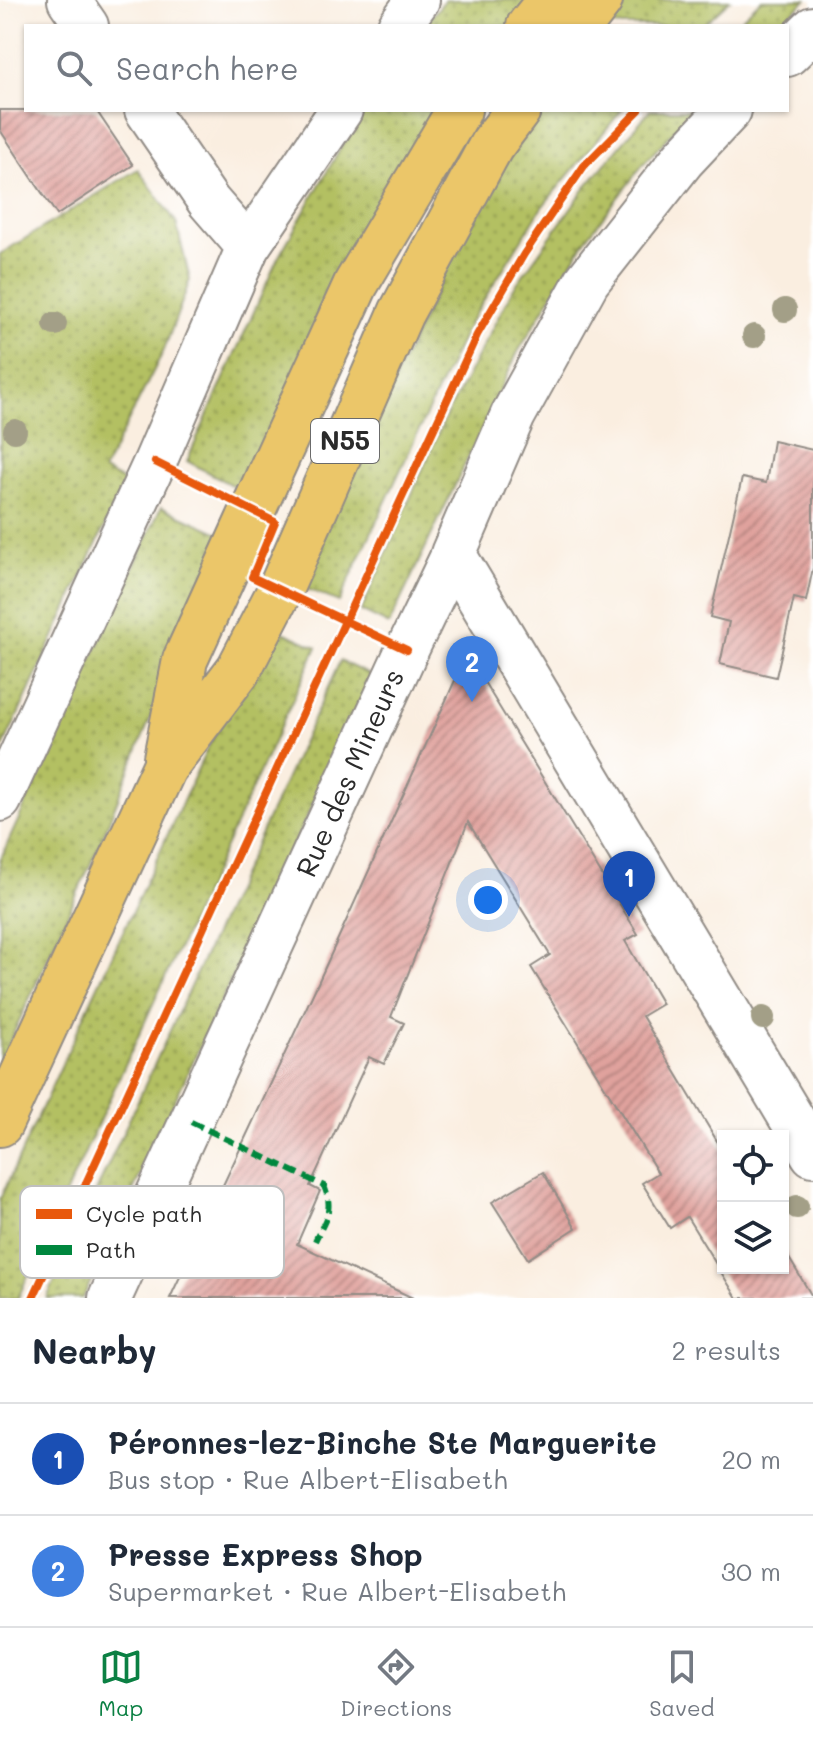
<!DOCTYPE html>
<html lang="en">
<head>
<meta charset="utf-8">
<style>
	body { margin:0; font-family:Mali,sans-serif; background:#f6f6f7; color:#1f2937 }
	.controls { position:absolute; right:24px; bottom:24px; display:grid; overflow:hidden; border-radius:0px; box-shadow:0 2px 6px #0004 }
	.controls button { width:72px; height:72px; display:grid; place-items:center; padding:0; border:0; border-bottom:2px solid #e0e1e3; background:#fff; color:#1f2937; font:40px sans-serif }
	.you { position:absolute; left:488px; top:900px; width:28px; height:28px; margin:-20px; border:6px solid #fff; border-radius:50%; background:#1a73e8; box-shadow:0 0 0 12px #1a73e833 }
	.badge { display:grid; place-items:center; width:52px; height:52px; border-radius:50%; background:#0b8043; color:#fff; font-size:26px; font-weight:700 }
	.pin { position:absolute; translate:-50% -66px; filter:drop-shadow(0 2px 4px #0008) }
	.pin::after { content:''; position:absolute; top:42px; width:28px; height:24px; background:inherit; clip-path:polygon(0 0,100% 0,50% 100%) }
	.list { margin:0; padding:0; list-style:none }
	h2 { display:flex; justify-content:space-between; align-items:center; height:104px; margin:0; padding:0 32px; font-size:34px }
	h2 small { font-size:26px; font-weight:400; color:#747a83 }
	.list li { display:grid; grid-template-columns:52px 1fr auto; gap:24px; align-items:center; box-sizing:border-box; height:112px; padding:0 32px; border-top:2px solid #e0e1e3 }
	.list b { display:block; font-size:30px; white-space:nowrap }
	.list p { margin:0; font-size:26px; white-space:nowrap; color:#747a83 }
	.list em { font-size:26px; font-style:normal; color:#747a83 }
	.icon { flex:none; width:44px; height:44px; fill:none; stroke:currentColor; stroke-width:2; stroke-linecap:round; stroke-linejoin:round }
	.map { position:relative; flex:none; width:813px; height:1298px; overflow:hidden }
	.search { position:absolute; background:#fff; box-shadow:0 2px 6px #0004; left:24px; right:24px; top:24px; height:88px; display:flex; align-items:center; gap:20px; box-sizing:border-box; padding:0 28px; border-radius:0px; color:#747a83; font-size:30px }
	.sheet { height:328px; background:#fff }
	nav { display:flex; justify-content:space-around; align-items:center; box-sizing:border-box; height:112px; border-top:2px solid #e0e1e3; background:#fff; font-size:22px; color:#747a83 }
	nav a { display:grid; justify-items:center; gap:4px }
	nav .on { color:#0b8043 }
	.map>svg:first-child { display:block }
	.grass { fill:url(#grass-dots); stroke:#6f7646; stroke-width:2 }
	.building { fill:url(#building-hatch) }
	.lines { fill:none; stroke-linecap:round; stroke-linejoin:round }
	.minor-casing { stroke:#928c86; stroke-width:46 }
	.tertiary-casing { stroke:#928c86; stroke-width:48 }
	.trunk-casing { stroke:#928c86; stroke-width:48 }
	.minor { stroke:#fff; stroke-width:42 }
	.tertiary { stroke:#fff; stroke-width:44 }
	.trunk { stroke:#ebc669; stroke-width:44 }
	.quiet { stroke:#00873e; stroke-width:6; stroke-dasharray:12 6; stroke-linecap:butt }
	.cycleway-casing { stroke:#fff; stroke-width:13 }
	.cycleway { stroke:#e8590c; stroke-width:8 }
	.tree { fill:#a39f87 }
	.labels { text-anchor:middle; stroke-width:6; stroke-linejoin:round; paint-order:stroke }
	.shield { fill:#fff; stroke:#6b6b6b; stroke-width:2 }
	.shield-label { font-size:26px; font-weight:bold; fill:#2b2b2b }
	.street-label { font-size:28px; fill:#2b2b2b; stroke:#fff }
	.key { fill:#fff; stroke:#bfbfbf; stroke-width:2 }
	.key-label { font-size:22px; fill:#2b2b2b }
</style>
</head>
<body>
<div class="map">
<svg width="813" height="1298" viewBox="0 0 813 1298">
	<defs>
		<pattern id="grass-dots" width="8" height="8" patternUnits="userSpaceOnUse" patternTransform="scale(2)"><rect width="8" height="8" fill="#b3c062"/><path d="M2 2h.1M6 6h.1" fill="none" stroke="#929c51" stroke-width="1.8" stroke-linecap="round"/></pattern>
		<pattern id="building-hatch" width="6" height="6" patternUnits="userSpaceOnUse" patternTransform="scale(2)"><rect width="6" height="6" fill="#e0a29d"/><path d="M-1 1l2-2M0 6l6-6M5 7l2-2" fill="none" stroke="#b68480"/></pattern>
	</defs>
	<rect width="100%" height="100%" fill="#fff"/>
	<filter id="ink" filterUnits="userSpaceOnUse"><feTurbulence type="fractalNoise" baseFrequency=".0125" numOctaves="2"/><feDisplacementMap in="SourceGraphic" scale="16" xChannelSelector="R" yChannelSelector="G"/><feConvolveMatrix kernelMatrix="1 2 1 2 8 2 1 2 1" color-interpolation-filters="sRGB"/></filter>
	<filter id="wash" filterUnits="userSpaceOnUse"><feTurbulence type="fractalNoise" baseFrequency=".006" numOctaves="4" result="noise"/><feDisplacementMap in="SourceGraphic" scale="32" xChannelSelector="R" yChannelSelector="G"/><feGaussianBlur stdDeviation="1.8" result="paint"/><feColorMatrix in="noise" values="0 0 0 0 0 0 0 0 0 0 0 0 0 0 0 0 0 1.4 0 .05"/><feComposite in="paint" operator="in"/></filter>
	<g filter="url(#wash)">
		<rect width="100%" height="100%" fill="#faeee0"/>
		<path class="grass" d="M 445,0 L 535,0 L 513,26 L 424,26 Z
			M 628,0 L 730,0 L 702,26 L 606,26 Z
			M 761,0 L 806,0 L 777,26 L 734,26 Z
			M 362,110 L 441,110 L 251,480 L 231,485 L 187,461 L 278,258 Z
			M 542,110 L 622,110 L 542,207 L 468,325 L 339,602 L 297,585 L 450,261 L 503,166 Z
			M 650,110 L 693,110 L 645,162 L 584,242 L 518,352 L 389,625 L 361,611 L 445,418 L 513,289 L 588,184 Z
			M 138,169 L 176,222 L 190,280 L 164,350 L 103,471 L 125,482 L 0,754 L 0,254 Z
			M 161,507 L 224,535 L 101,841 L 0,1063 L 0,860 Z
			M 274,628 L 317,647 L 18,1298 L 0,1298 L 0,1199 L 207,749 Z
			M 340,661 L 372,676 L 83,1298 L 47,1298 Z"/>
		<g id="blocks">
			<path class="building" d="M 0,110 L 96,110 L 133,165 L 57,215 L 0,130 Z
				M 773,441 L 813,450 L 813,568 L 806,601 L 794,598 L 776,677 L 720,664 L 729,622 L 710,617 L 742,478 L 766,483 Z
				M 467,654 L 638,934 L 625,941 L 662,1004 L 642,1016 L 723,1151 L 723,1268 L 783,1268 L 783,1248 L 813,1298 L 737,1298 L 687,1217 L 670,1228 L 642,1183 L 658,1173 L 531,967 L 550,955 L 468,822 L 391,1017 L 404,1023 L 384,1064 L 369,1057 L 310,1186 L 320,1191 L 297,1244 L 413,1298 L 170,1298 L 318,983 Z
				M 543,1172 L 576,1228 L 528,1259 L 492,1202 Z"/>
		</g>
	</g>
	<g filter="url(#ink)">
		<use href="#blocks" fill-opacity="0" stroke="#928c86" stroke-width="2"/>
		<g class="lines">
			<defs>
				<path id="minor" d="M 69,0 L 87,26
					M 399,26 L 418,0
					M 146,110 L 209,202 L 248,247
					M 0,800 L 155,462 L 248,247 L 341,110
					M 110,1298 L 407,650 L 453,554"/>
				<path id="tertiary" d="M 787,54 L 813,29
					M 729,110 L 683,159 L 587,281 L 513,415 L 453,554 L 813,1154"/>
				<path id="trunk" d="M 529,26 L 550,0
					M 580,26 L 600,0
					M 166,758 L 185,660 L 253,510 L 356,284 L 459,110
					M 0,1124 L 164,768 L 239,669 L 280,590 L 401,313 L 491,146 L 518,110"/>
			</defs>
			<use href="#minor" class="minor-casing"/>
			<use href="#tertiary" class="tertiary-casing"/>
			<use href="#trunk" class="trunk-casing"/>
			<use href="#minor" class="minor"/>
			<use href="#tertiary" class="tertiary"/>
			<use href="#trunk" class="trunk"/>
			<path class="quiet" d="M 191,1122 L 324,1186 C 334,1210 326,1218 315,1241"/>
			<defs>
				<path id="cycleway" d="M 155,462 L 275,522 L 252,577 L 407,650
					M 33,1298 L 477,335 L 524,254 L 584,166 L 639,110"/>
			</defs>
			<use href="#cycleway" class="cycleway-casing"/>
			<use href="#cycleway" class="cycleway"/>
		</g>
		<g class="tree">
			<circle cx="785" cy="310" r="12"/>
			<circle cx="55" cy="324" r="12"/>
			<circle cx="754" cy="336" r="12"/>
			<circle cx="15" cy="431" r="12"/>
			<circle cx="763" cy="1018" r="12"/>
			<circle cx="797" cy="1207" r="12"/>
		</g>
	</g>
	<g class="labels">
		<rect class="shield" x="311" y="419" width="68" height="44" rx="6"/>
		<g class="shield-label">
			<text x="345" y="450">N55</text>
		</g>
		<g class="street-label">
			<text transform="translate(350 773) rotate(-66)" y="10">Rue des Mineurs</text>
		</g>
	</g>
	<rect x="20" y="1186" width="264" height="92" rx="12" class="key"/>
	<rect x="36" y="1209" width="36" height="10" fill="#e8590c"/>
	<rect x="36" y="1245" width="36" height="10" fill="#00873e"/>
	<g class="key-label">
		<text x="86" y="1222">Cycle path</text>
		<text x="86" y="1258">Path</text>
	</g>
</svg>
<div class="controls">
<button><svg class="icon" aria-label="locate" viewBox="0 0 24 24"><circle cx="12" cy="12" r="6"/><path d="M12 2v4M12 18v4M2 12h4M18 12h4"/></svg></button>
<button><svg class="icon" aria-label="layers" viewBox="0 0 24 24"><path d="M12 4l9 5-9 5-9-5zM3 14l9 5 9-5"/></svg></button>
</div>
<div class="you"></div>
<div class="pin badge" style="left:629px;top:917px;background:#1a4fb4">1</div>
<div class="pin badge" style="left:472px;top:702px;background:#3f7fe0">2</div>
<div class="search"><svg class="icon" aria-label="search" viewBox="0 0 24 24"><circle cx="10" cy="10" r="6"/><path d="M15 15l6 6"/></svg>Search here</div>
</div>
<section class="sheet">
<h2>Nearby<small>2 results</small></h2>
<ul class="list">
<li><span class="badge" style="background:#1a4fb4">1</span><div><b>Péronnes-lez-Binche Ste Marguerite</b><p>Bus stop · Rue Albert-Elisabeth</p></div><em>20 m</em></li>
<li><span class="badge" style="background:#3f7fe0">2</span><div><b>Presse Express Shop</b><p>Supermarket · Rue Albert-Elisabeth</p></div><em>30 m</em></li>
</ul>
</section>
<nav>
<a class="on"><svg class="icon" aria-label="map" viewBox="0 0 24 24"><path d="M3 6l6-2 6 2 6-2v14l-6 2-6-2-6 2zM9 4v14M15 6v14"/></svg>Map</a>
<a><svg class="icon" aria-label="directions" viewBox="0 0 24 24"><path d="M12 3l9 9-9 9-9-9zM9 14v-3h6M13 9l2 2-2 2"/></svg>Directions</a>
<a><svg class="icon" aria-label="saved" viewBox="0 0 24 24"><path d="M7 4h10v16l-5-4-5 4z"/></svg>Saved</a>
</nav>
</body>
</html>
